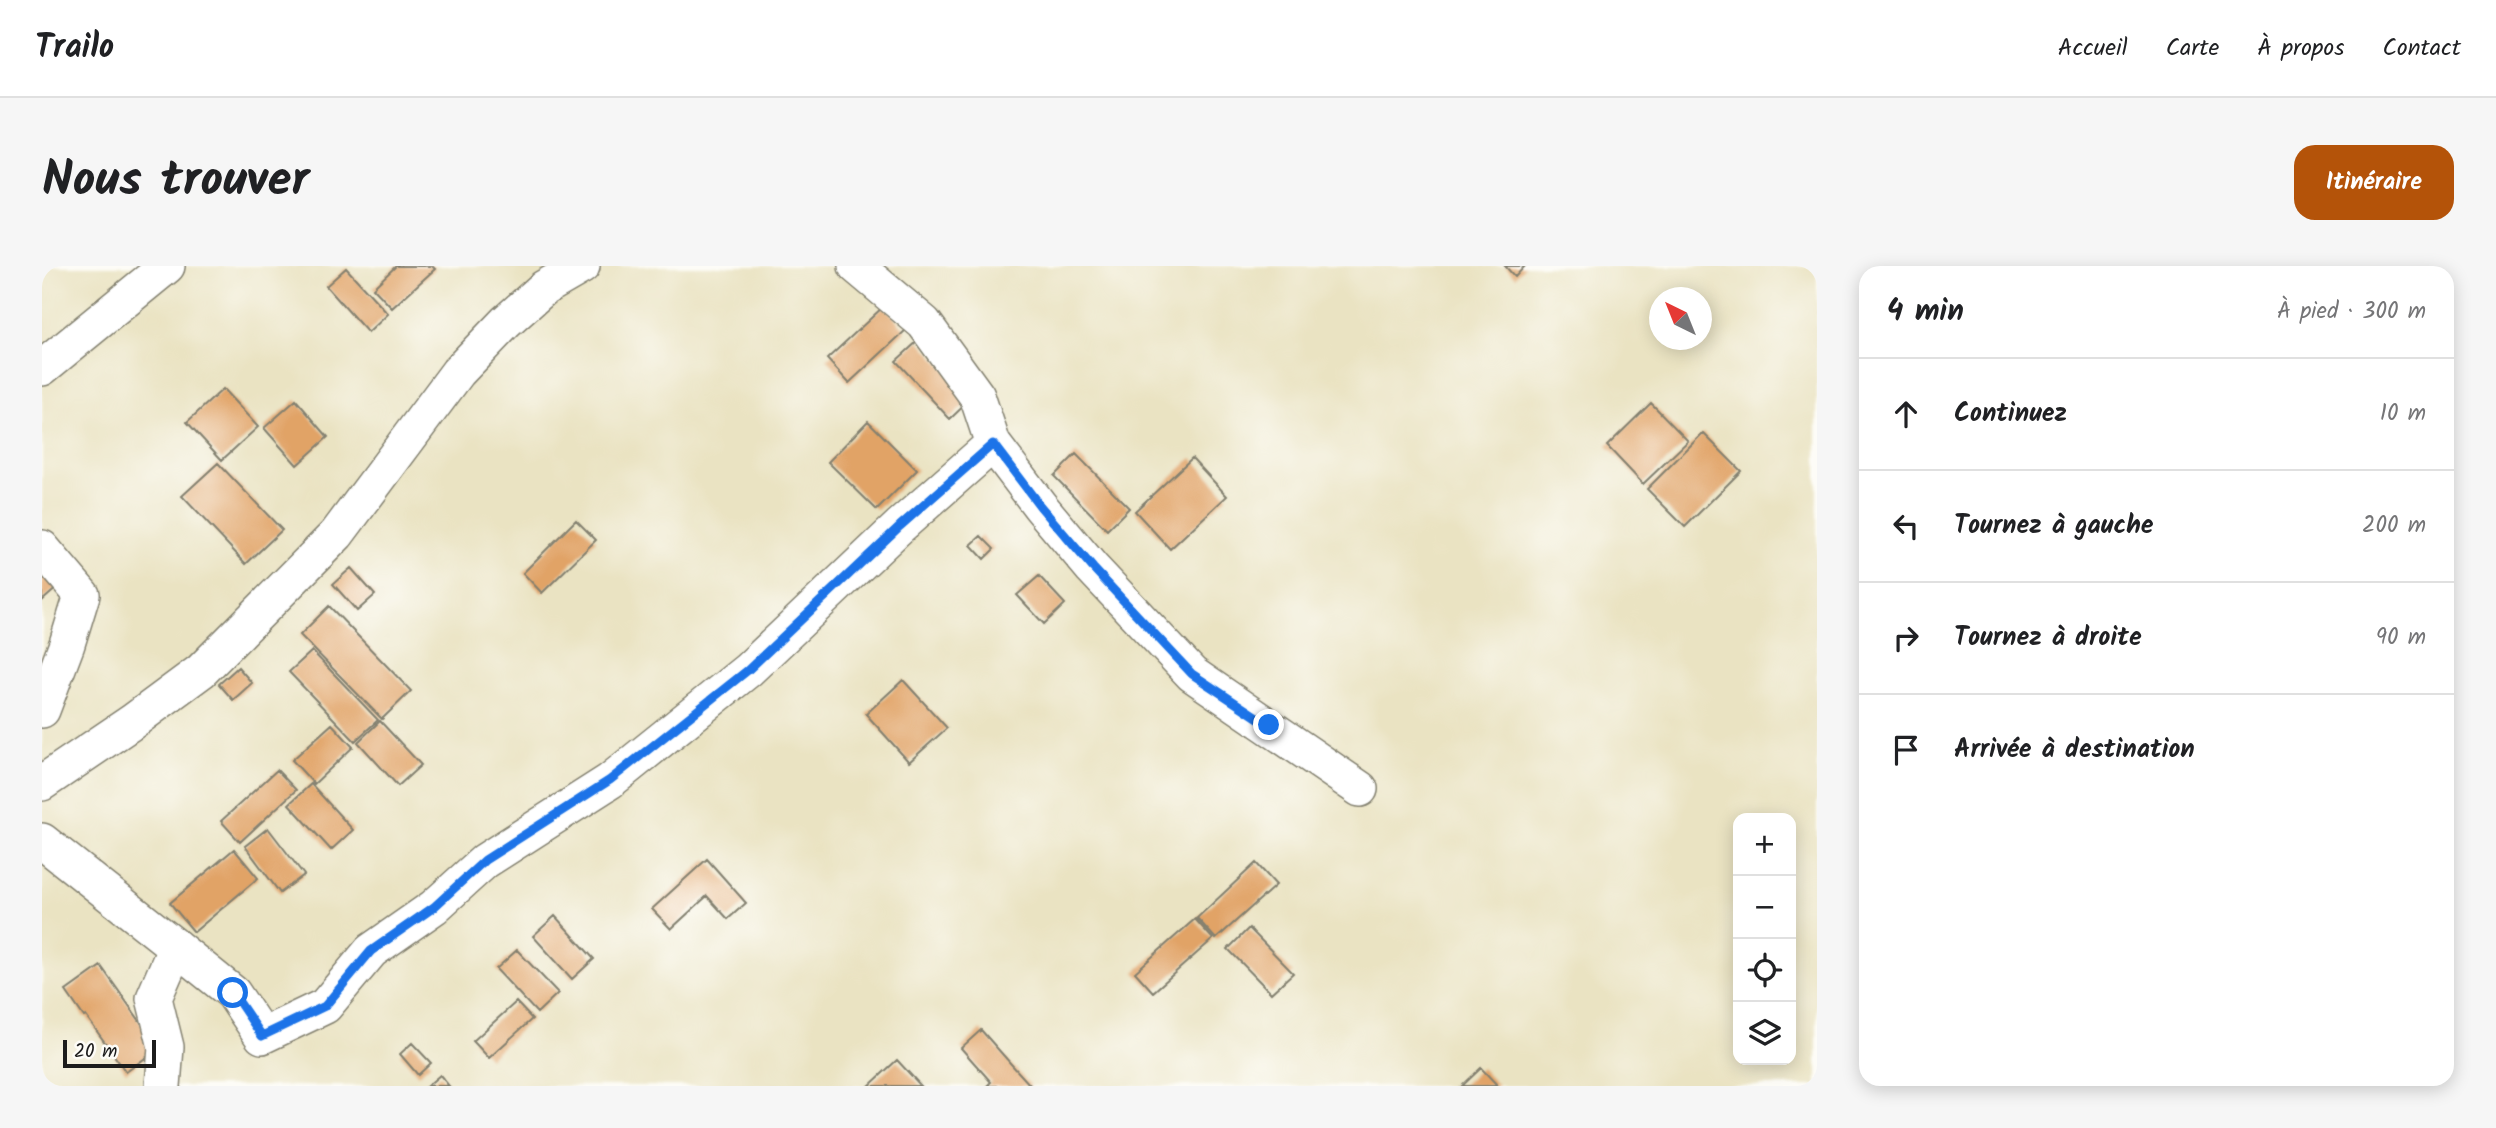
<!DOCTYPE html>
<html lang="fr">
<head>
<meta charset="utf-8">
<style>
	body { margin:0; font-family:Kalam,sans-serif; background:#f6f6f6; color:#202124 }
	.controls { position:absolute; right:21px; bottom:21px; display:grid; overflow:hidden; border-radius:14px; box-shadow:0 4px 18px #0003 }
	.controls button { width:63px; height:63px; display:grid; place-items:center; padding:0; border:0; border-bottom:2px solid #e0e0e0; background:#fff; color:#202124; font:35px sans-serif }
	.compass { position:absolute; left:1607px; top:21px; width:63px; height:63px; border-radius:50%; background:#fff; box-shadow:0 4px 18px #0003; rotate:317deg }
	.scale { position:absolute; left:21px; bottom:18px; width:93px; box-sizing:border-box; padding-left:7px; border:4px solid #1c1c1c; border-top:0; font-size:19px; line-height:24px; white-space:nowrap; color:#1c1c1c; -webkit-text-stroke:5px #fdfcf7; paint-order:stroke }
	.stop { position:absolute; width:21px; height:21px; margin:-16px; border:5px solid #1a73e8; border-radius:50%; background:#fff }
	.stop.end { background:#1a73e8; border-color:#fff; box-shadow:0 2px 7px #0008 }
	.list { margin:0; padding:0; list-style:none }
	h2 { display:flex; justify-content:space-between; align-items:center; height:91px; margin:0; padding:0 28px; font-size:30px }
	h2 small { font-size:23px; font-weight:400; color:#757577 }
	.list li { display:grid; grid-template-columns:46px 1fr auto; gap:21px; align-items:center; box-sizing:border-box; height:112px; padding:0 28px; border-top:2px solid #e0e0e0 }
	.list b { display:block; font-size:26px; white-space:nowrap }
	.list em { font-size:23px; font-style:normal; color:#757577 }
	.icon { flex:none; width:38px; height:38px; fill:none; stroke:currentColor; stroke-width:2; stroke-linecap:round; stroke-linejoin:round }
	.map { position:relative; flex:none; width:1775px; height:820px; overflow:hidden; border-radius:21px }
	header { display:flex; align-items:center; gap:42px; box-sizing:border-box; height:98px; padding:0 35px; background:#fff; border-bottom:2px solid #e0e0e0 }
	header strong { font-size:33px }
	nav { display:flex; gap:38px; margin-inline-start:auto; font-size:24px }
	.intro { display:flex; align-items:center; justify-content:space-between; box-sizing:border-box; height:168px; padding:0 42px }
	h1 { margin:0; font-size:49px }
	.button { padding:18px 32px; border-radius:21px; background:#b45309; color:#fff; font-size:24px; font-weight:700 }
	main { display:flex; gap:42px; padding:0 42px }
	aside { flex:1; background:#fff; border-radius:21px; box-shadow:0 4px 18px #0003 }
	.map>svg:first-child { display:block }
	.building { fill:#e1a366 }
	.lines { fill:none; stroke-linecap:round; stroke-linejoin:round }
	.street-casing { stroke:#83806f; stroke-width:38 }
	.street { stroke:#fff; stroke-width:35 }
	.route { stroke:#1a73e8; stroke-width:9 }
</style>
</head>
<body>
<header>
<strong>Trailo</strong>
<nav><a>Accueil</a><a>Carte</a><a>À propos</a><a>Contact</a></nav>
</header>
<div class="intro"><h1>Nous trouver</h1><a class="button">Itinéraire</a></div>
<main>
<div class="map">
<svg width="1775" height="820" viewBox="0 0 1775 820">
	<rect width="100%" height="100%" fill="#fdfcf7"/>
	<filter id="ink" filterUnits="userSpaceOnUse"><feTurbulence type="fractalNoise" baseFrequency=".0143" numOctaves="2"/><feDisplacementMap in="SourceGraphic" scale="14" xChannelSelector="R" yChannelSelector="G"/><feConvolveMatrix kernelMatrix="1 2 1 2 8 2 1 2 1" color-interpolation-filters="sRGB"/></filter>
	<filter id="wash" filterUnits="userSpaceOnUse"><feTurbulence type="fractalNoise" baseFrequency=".00686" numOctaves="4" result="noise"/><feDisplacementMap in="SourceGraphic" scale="28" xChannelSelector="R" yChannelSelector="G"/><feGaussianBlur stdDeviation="1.57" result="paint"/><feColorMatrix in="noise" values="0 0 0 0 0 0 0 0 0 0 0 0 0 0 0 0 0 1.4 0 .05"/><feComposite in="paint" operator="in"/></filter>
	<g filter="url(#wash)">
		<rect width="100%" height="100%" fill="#eae3c2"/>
		<g id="blocks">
			<path class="building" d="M 354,0 L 390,0 L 393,3 L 350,42 L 331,22 Z
				M 1463,0 L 1483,0 L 1473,11 Z
				M 304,2 L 346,48 L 326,67 L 284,20 Z
				M 842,40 L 864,64 L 807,117 L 785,93 Z
				M 877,74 L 930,132 L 908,153 L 854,95 Z
				M 181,123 L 216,161 L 180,194 L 145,156 Z
				M 254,134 L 286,171 L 255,199 L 222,162 Z
				M 1609,137 L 1646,175 L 1601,218 L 1565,180 Z
				M 826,155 L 875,204 L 835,244 L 786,196 Z
				M 1661,167 L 1699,205 L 1643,261 L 1605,223 Z
				M 1034,188 L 1087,242 L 1065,264 L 1012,210 Z
				M 1150,192 L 1185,230 L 1128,283 L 1093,245 Z
				M 176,197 L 240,264 L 204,298 L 140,230 Z
				M 534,254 L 554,274 L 500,327 L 481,307 Z
				M 939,270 L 952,283 L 942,293 L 929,279 Z
				M 0,301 L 17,320 L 0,335 Z
				M 309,302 L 333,329 L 315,345 L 291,318 Z
				M 997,310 L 1023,338 L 1002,358 L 975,329 Z
				M 287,340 L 369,425 L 340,453 L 258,369 Z
				M 270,385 L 336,454 L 313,475 L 247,406 Z
				M 196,401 L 210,417 L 191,434 L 177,418 Z
				M 861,414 L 905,462 L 867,496 L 824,448 Z
				M 338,455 L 379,499 L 356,520 L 316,476 Z
				M 290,458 L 311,481 L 272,518 L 250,494 Z
				M 235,504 L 254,524 L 198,576 L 179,555 Z
				M 269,518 L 311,564 L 289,584 L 247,538 Z
				M 226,562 L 262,609 L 238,627 L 203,580 Z
				M 192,583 L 216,612 L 152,666 L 128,637 Z
				M 665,593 L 704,637 L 686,653 L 665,630 L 629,663 L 610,643 Z
				M 1214,597 L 1234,619 L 1174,673 L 1155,652 Z
				M 513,650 L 552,693 L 530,713 L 491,670 Z
				M 1153,653 L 1171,673 L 1111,726 L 1093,706 Z
				M 1207,662 L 1251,707 L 1229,727 L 1186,683 Z
				M 475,684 L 516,727 L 495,747 L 454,703 Z
				M 59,700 L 117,782 L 84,806 L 44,750 L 42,751 L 24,725 Z
				M 474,736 L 490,753 L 447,792 L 431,775 Z
				M 939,764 L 969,798 L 989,820 L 945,820 L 949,816 L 919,782 Z
				M 370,777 L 389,797 L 376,809 L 358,788 Z
				M 855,794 L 879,820 L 827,820 Z
				M 1439,802 L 1456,820 L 1420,820 Z
				M 398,809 L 407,820 L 385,820 Z"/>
		</g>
	</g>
	<g filter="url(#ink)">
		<use href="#blocks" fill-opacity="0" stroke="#83806f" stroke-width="2"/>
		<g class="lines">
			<defs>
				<path id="street" d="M 814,0 L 882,57 L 935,130 L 951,178 L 998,240 L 1050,302 L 1150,408 L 1318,523
					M 0,102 L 125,0
					M 0,282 L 40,329 L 25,378 L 0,444
					M 0,517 L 90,456 L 159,405 L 295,268 L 416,106 L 464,56 L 502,22 L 540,0
					M 0,575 L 134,681 L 112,732 L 124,781 L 121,820
					M 134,681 L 191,727 L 220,770 L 283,740 L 329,685 L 392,641 L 443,595 L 568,515 L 706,404 L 858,260 L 951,178"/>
			</defs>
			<use href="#street" class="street-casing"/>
			<use href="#street" class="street"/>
		</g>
	</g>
	<g class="lines" filter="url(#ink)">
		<path class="route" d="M 191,727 L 220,770 L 283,740 L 329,685 L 392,641 L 443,594 L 568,514 L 706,404 L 858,260 L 951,178 L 998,240 L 1051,302 L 1150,408 L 1227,459"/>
	</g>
</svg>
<div class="controls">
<button>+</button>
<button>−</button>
<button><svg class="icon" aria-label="locate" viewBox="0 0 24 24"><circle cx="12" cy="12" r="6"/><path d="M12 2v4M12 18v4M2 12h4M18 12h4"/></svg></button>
<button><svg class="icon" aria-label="layers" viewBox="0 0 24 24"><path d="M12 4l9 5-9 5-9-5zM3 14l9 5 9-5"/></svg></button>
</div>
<svg class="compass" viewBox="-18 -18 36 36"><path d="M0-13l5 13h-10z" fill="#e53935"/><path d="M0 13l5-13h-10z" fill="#757577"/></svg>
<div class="scale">20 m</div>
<div class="stop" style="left:191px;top:727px"></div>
<div class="stop end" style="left:1227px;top:459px"></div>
</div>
<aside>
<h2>4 min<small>À pied · 300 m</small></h2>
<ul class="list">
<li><svg class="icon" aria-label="ahead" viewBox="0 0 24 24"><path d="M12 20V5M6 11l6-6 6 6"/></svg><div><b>Continuez</b></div><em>10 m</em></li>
<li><svg class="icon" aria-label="left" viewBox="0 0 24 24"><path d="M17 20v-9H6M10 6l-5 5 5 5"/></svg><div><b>Tournez à gauche</b></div><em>200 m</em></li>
<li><svg class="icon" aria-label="right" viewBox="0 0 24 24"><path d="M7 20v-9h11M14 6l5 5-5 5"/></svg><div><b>Tournez à droite</b></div><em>90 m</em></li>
<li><svg class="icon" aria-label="arrive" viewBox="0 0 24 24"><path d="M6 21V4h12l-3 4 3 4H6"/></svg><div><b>Arrivée à destination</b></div></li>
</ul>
</aside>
</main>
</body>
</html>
